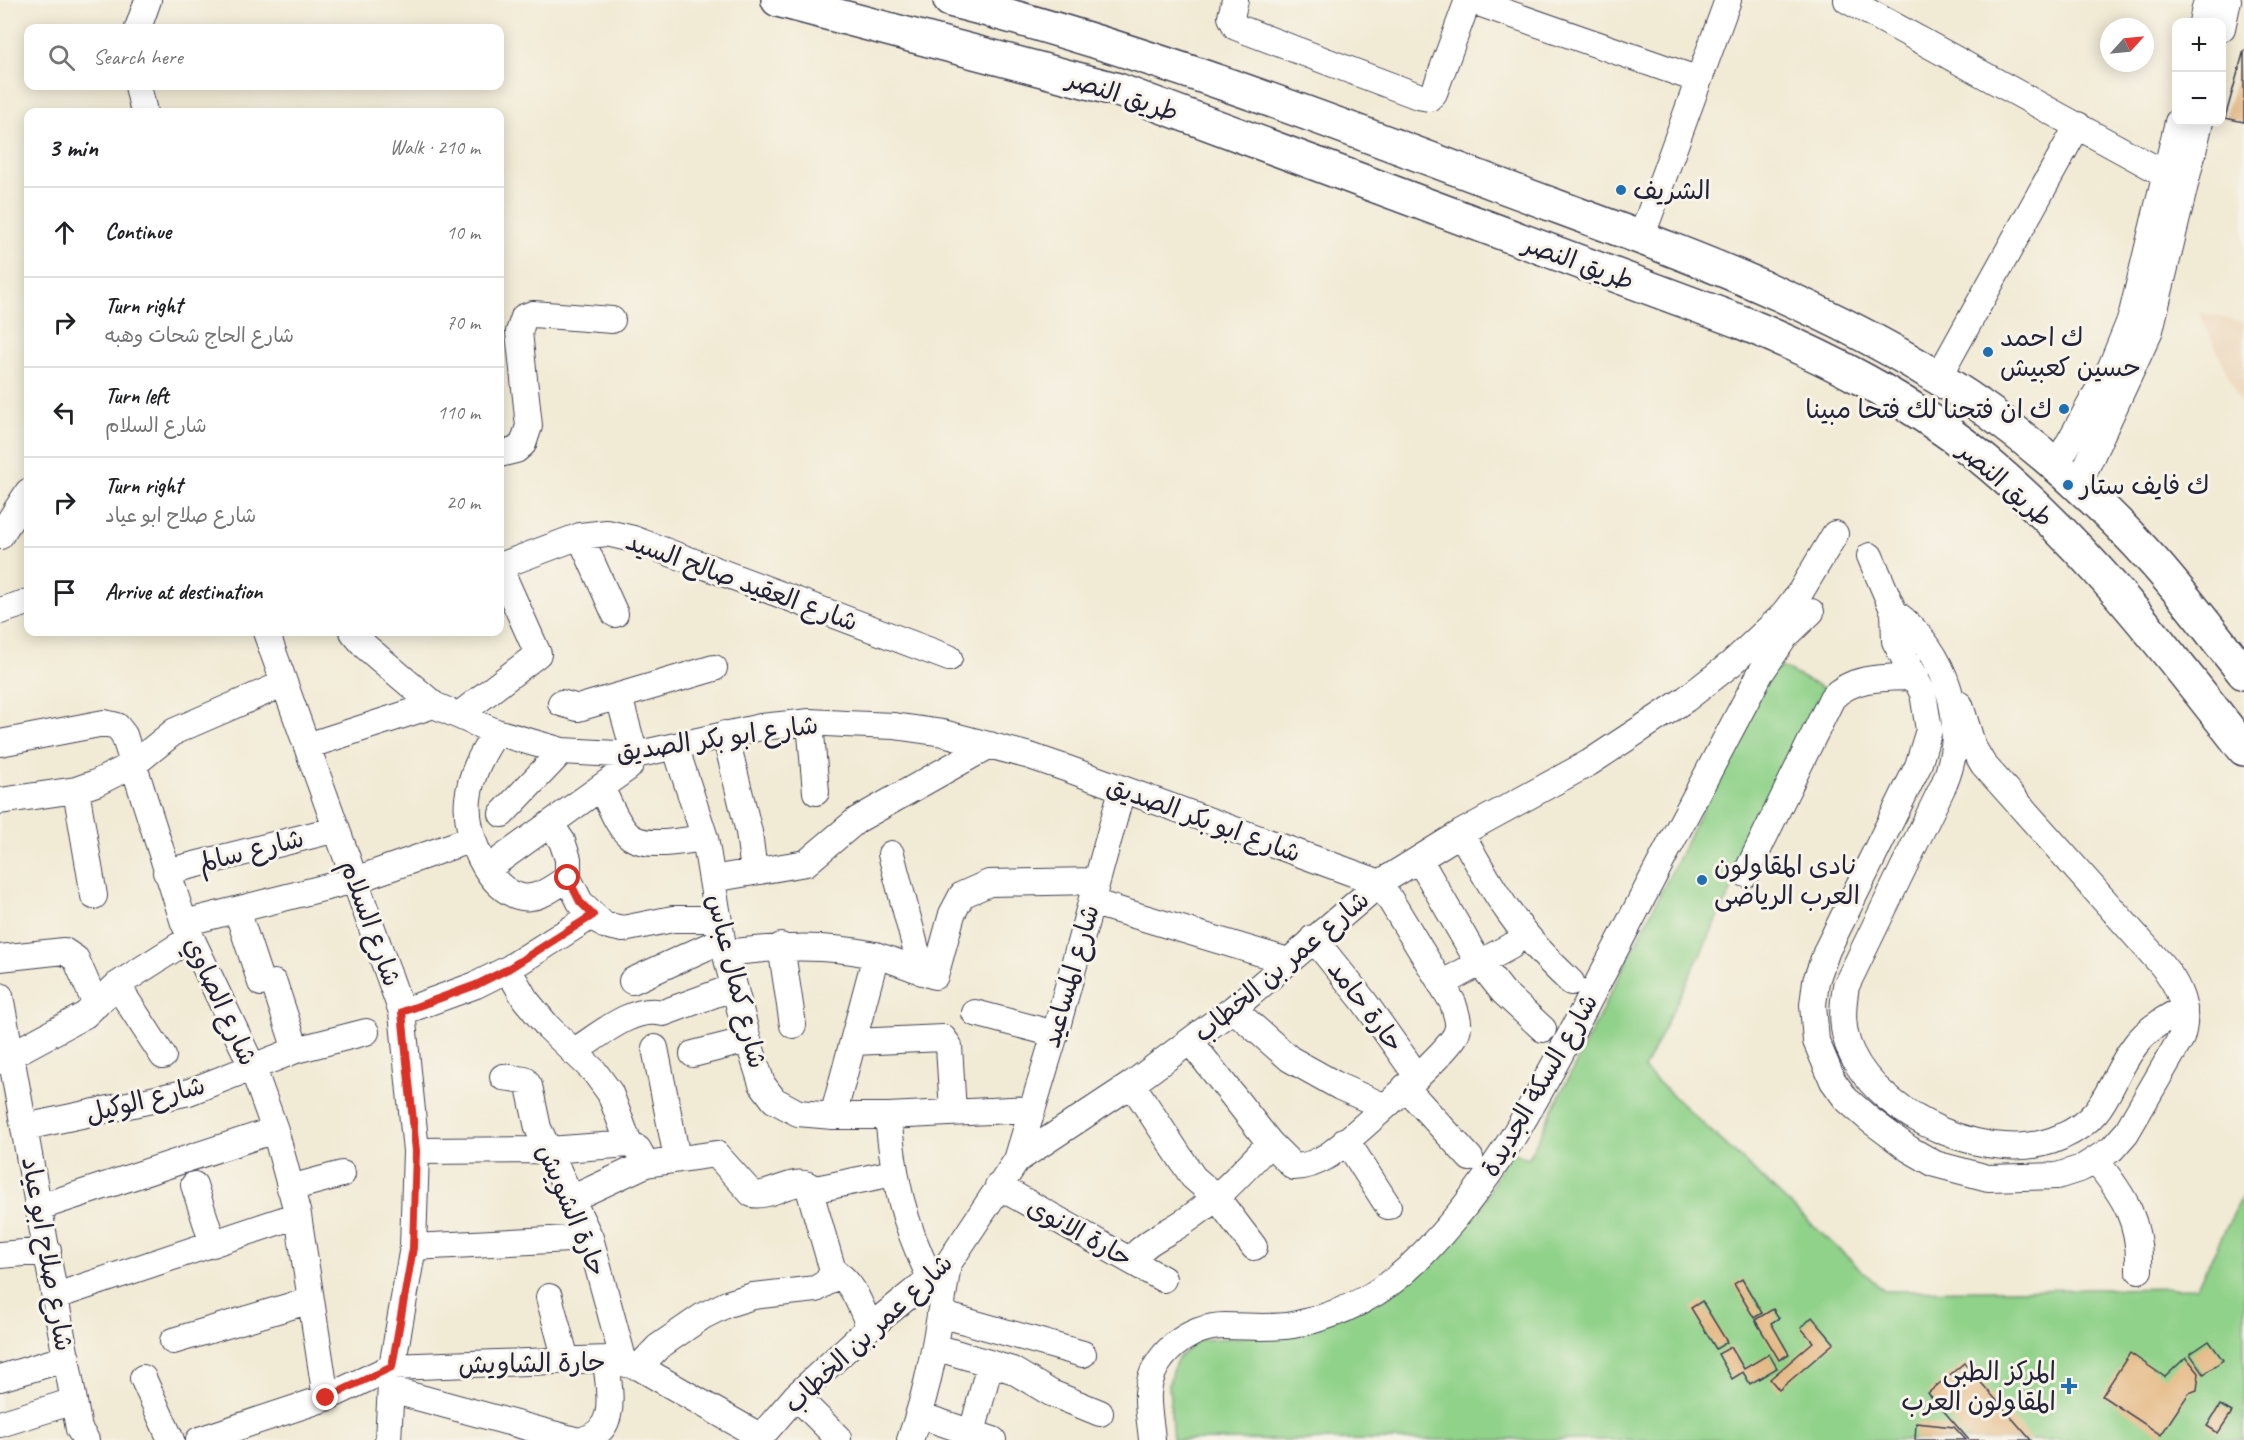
<!DOCTYPE html>
<html lang="en">
<head>
<meta charset="utf-8">
<style>
	body { margin:0; font-family:Caveat,"Playpen Sans Arabic",sans-serif; background:#f2f2f2; color:#202124 }
	.controls { position:absolute; right:18px; top:18px; display:grid; overflow:hidden; border-radius:12px; box-shadow:0 3px 15px #0003 }
	.controls button { width:54px; height:54px; display:grid; place-items:center; padding:0; border:0; border-bottom:2px solid #e0e0e0; background:#fff; color:#202124; font:30px sans-serif }
	.compass { position:absolute; left:2100px; top:18px; width:54px; height:54px; border-radius:50%; background:#fff; box-shadow:0 3px 15px #0003; rotate:63deg }
	.stop { position:absolute; width:18px; height:18px; margin:-14px; border:4px solid #d93025; border-radius:50%; background:#fff }
	.stop.end { background:#d93025; border-color:#fff; box-shadow:0 2px 6px #0008 }
	.list { margin:0; padding:0; list-style:none }
	h2 { display:flex; justify-content:space-between; align-items:center; height:78px; margin:0; padding:0 24px; font-size:26px }
	h2 small { font-size:20px; font-weight:400; color:#757577 }
	.list li { display:grid; grid-template-columns:39px 1fr auto; gap:18px; align-items:center; box-sizing:border-box; height:90px; padding:0 24px; border-top:2px solid #e0e0e0 }
	.list b { display:block; font-size:22px; white-space:nowrap }
	.list p { margin:0; font-size:20px; white-space:nowrap; color:#757577 }
	.list em { font-size:20px; font-style:normal; color:#757577 }
	.icon { flex:none; width:33px; height:33px; fill:none; stroke:currentColor; stroke-width:2; stroke-linecap:round; stroke-linejoin:round }
	.map { position:relative; flex:none; width:2244px; height:1440px; overflow:hidden }
	.search { position:absolute; background:#fff; box-shadow:0 3px 15px #0003; left:24px; top:24px; width:480px; height:66px; display:flex; align-items:center; gap:15px; box-sizing:border-box; padding:0 21px; border-radius:12px; color:#757577; font-size:22px }
	.panel { position:absolute; background:#fff; box-shadow:0 3px 15px #0003; left:24px; top:108px; width:480px; height:528px; border-radius:12px }
	.map>svg:first-child { display:block }
	.built { fill:#edd7bb }
	.pitch { fill:#90d289; stroke:#597a62; stroke-width:1.5 }
	.building { fill:#e5b985 }
	.lines { fill:none; stroke-linecap:round; stroke-linejoin:round }
	.minor-casing { stroke:#414052; stroke-width:28 }
	.trunk-casing { stroke:#414052; stroke-width:36 }
	.minor { stroke:#fff; stroke-width:26 }
	.trunk { stroke:#fff; stroke-width:33 }
	.route { stroke:#d93025; stroke-width:8 }
	.poi-dot { fill:#1f6fb2; stroke:#f7f3e8; stroke-width:2 }
	.labels { text-anchor:middle; stroke-width:6; stroke-linejoin:round; paint-order:stroke }
	.street-label { font-size:26px; fill:#22223b; stroke:#f7f3e8 }
	.poi-label { font-size:26px; fill:#22223b; stroke:#f7f3e8; text-anchor:start }
</style>
</head>
<body>
<div class="map">
<svg width="2244" height="1440" viewBox="0 0 2244 1440">
	<rect width="100%" height="100%" fill="#f7f3e8"/>
	<filter id="ink" filterUnits="userSpaceOnUse"><feTurbulence type="fractalNoise" baseFrequency=".0167" numOctaves="2"/><feDisplacementMap in="SourceGraphic" scale="12" xChannelSelector="R" yChannelSelector="G"/><feConvolveMatrix kernelMatrix="1 2 1 2 8 2 1 2 1" color-interpolation-filters="sRGB"/></filter>
	<filter id="wash" filterUnits="userSpaceOnUse"><feTurbulence type="fractalNoise" baseFrequency=".008" numOctaves="4" result="noise"/><feDisplacementMap in="SourceGraphic" scale="24" xChannelSelector="R" yChannelSelector="G"/><feGaussianBlur stdDeviation="1.35" result="paint"/><feColorMatrix in="noise" values="0 0 0 0 0 0 0 0 0 0 0 0 0 0 0 0 0 1.4 0 .05"/><feComposite in="paint" operator="in"/></filter>
	<g filter="url(#wash)">
		<rect width="100%" height="100%" fill="#f1ead4"/>
		<path class="built" d="M 2200,313 L 2244,322 L 2244,410 Z"/>
		<path class="pitch" d="M 1775,664 L 1829,691 L 1644,1069 L 1884,1291 L 2196,1288 L 2244,1193 L 2244,1440 L 1173,1440 L 1169,1385 L 1172,1371 L 1178,1358 L 1198,1340 L 1245,1337 L 1427,1267 L 1468,1223 L 1483,1203 L 1510,1151 L 1528,1159 Z"/>
		<g id="blocks">
			<path class="building" d="M 2244,50 L 2244,122 L 2225,118 Z
				M 1742,1279 L 1762,1313 L 1754,1318 L 1734,1284 Z
				M 1702,1301 L 1727,1342 L 1716,1349 L 1691,1308 Z
				M 1773,1309 L 1779,1318 L 1771,1323 L 1789,1354 L 1779,1360 L 1755,1320 Z
				M 1812,1317 L 1834,1343 L 1779,1390 L 1770,1379 L 1813,1342 L 1801,1328 Z
				M 2209,1341 L 2223,1360 L 2204,1374 L 2190,1354 Z
				M 1731,1347 L 1744,1369 L 1769,1354 L 1777,1368 L 1750,1384 L 1743,1372 L 1732,1379 L 1718,1354 Z
				M 2130,1353 L 2165,1377 L 2186,1357 L 2199,1373 L 2197,1390 L 2189,1393 L 2161,1435 L 2102,1396 Z
				M 1964,1363 L 2031,1440 L 1969,1440 L 1928,1393 Z
				M 2220,1405 L 2232,1412 L 2218,1433 L 2207,1426 Z
				M 1916,1423 L 1954,1427 L 1966,1440 L 1915,1440 Z"/>
		</g>
	</g>
	<g filter="url(#ink)">
		<use href="#blocks" fill-opacity="0" stroke="#414052" stroke-width="1.5"/>
		<g class="lines">
			<defs>
				<path id="minor" d="M 1235,0 L 1231,17 L 1236,27 L 1418,96 L 1429,98 L 1434,93 L 1468,0
					M 1470,0 L 1699,80
					M 1847,0 L 2165,174
					M 2202,22 L 2207,0
					M 138,28 L 148,0
					M 2222,28 L 2228,0
					M 138,86 L 144,112
					M 1641,238 L 1728,0
					M 1938,378 L 2078,125
					M 500,454 L 516,450 L 523,444 L 529,426 L 519,332 L 524,317 L 533,314 L 612,320
					M 2056,466 L 2111,367 L 2131,318 L 2178,122
					M 2078,485 L 2150,330 L 2200,122
					M 0,536 L 28,492
					M 580,536 L 615,614
					M 1870,556 L 1894,612 L 1895,641 L 1923,693 L 1929,730 L 1918,766 L 1827,950 L 1816,981 L 1813,1005 L 1816,1041 L 1833,1081 L 1846,1099 L 1870,1120 L 1909,1149 L 1935,1164 L 1988,1178 L 2057,1176 L 2082,1168 L 2112,1149 L 2126,1133 L 2181,1038 C 2190,1010 2179,985 2161,964 L 1983,764 L 1973,747 L 1960,705 L 1952,700
					M 500,566 L 580,536 L 607,533 L 633,539 L 949,658
					M 0,611 L 28,602
					M 1894,612 C 1947,651 1970,723 1944,784 L 1846,986 C 1842,1009 1841,1030 1851,1052 C 1881,1118 1994,1168 2061,1137 C 2107,1117 2107,1086 2131,1051 C 2144,1031 2162,1019 2184,1009
					M 266,632 L 402,1012 L 416,1151 L 413,1247 L 392,1367 L 388,1440
					M 353,632 L 366,647 L 434,705 L 496,732 L 562,751 L 635,755 L 761,727 L 810,722 L 845,724 L 894,726 L 943,733 L 1030,756 L 1068,769 L 1380,883 L 1453,1003 C 1456,1015 1461,1023 1456,1034 C 1448,1053 1349,1140 1329,1155 C 1318,1162 1307,1167 1294,1167 L 1270,1143 L 1190,1041
					M 561,703 L 578,708 L 714,668
					M 459,715 L 538,654 L 500,569
					M 810,722 L 816,792
					M 496,732 C 482,754 471,773 468,799 C 464,832 487,891 522,897 C 539,900 555,886 568,878
					M 725,734 L 749,832 L 754,872
					M 0,743 L 104,723 L 117,726 L 124,735 L 184,923 L 252,1066 L 275,1130 L 298,1215 L 326,1398
					M 307,746 L 434,705
					M 675,746 L 705,838 L 722,940 L 748,1040 L 762,1084 L 774,1100 L 798,1113 L 833,1116 L 888,1116 L 1032,1109
					M 76,790 L 94,896
					M 602,790 C 610,804 617,827 631,837 C 649,849 685,840 705,838
					M 0,801 L 76,790 L 96,783 L 134,764 L 175,731 L 283,684
					M 502,814 L 562,751
					M 551,825 L 562,841 L 568,859 L 568,878 L 580,902 L 604,925 L 623,929 L 673,919 L 718,919
					M 1461,833 C 1495,895 1519,934 1571,982
					M 891,854 L 922,972
					M 1419,859 L 1476,958 L 1503,992 L 1543,1029
					M 487,869 L 629,767 L 635,755 L 619,697
					M 166,872 L 337,829
					M 1746,874 L 1832,698 C 1854,675 1887,678 1916,677
					M 712,879 L 806,863 L 857,820 L 990,745
					M 1091,902 L 1288,961
					M 237,910 L 261,983
					M 184,923 L 355,880 L 472,839
					M 1313,938 L 1363,1000 L 1417,1076
					M 781,946 L 793,1025
					M 725,953 C 775,947 824,944 874,955 C 894,960 915,969 935,976 L 952,914 L 962,895 L 989,883 L 1096,881
					M 0,958 L 64,951 L 76,959 L 96,1005
					M 508,969 L 525,999 L 548,1027 L 594,1071 L 610,1093 L 629,1144
					M 632,981 L 722,940
					M 274,983 L 296,1050
					M 1441,984 L 1511,946
					M 117,985 L 163,1056
					M 0,996 L 79,1429 L 86,1440
					M 1233,1009 L 1290,1059 L 1340,1087 L 1383,1106
					M 402,1012 L 476,985 L 508,969 L 593,915
					M 975,1013 L 1055,1034
					M 854,1042 L 943,1038 L 949,1046 L 953,1112
					M 655,1048 L 677,1158
					M 573,1052 C 599,1036 632,1005 663,1013 L 734,987
					M 693,1054 L 748,1040
					M 0,1061 L 85,1015 L 117,985 L 191,938
					M 503,1077 L 525,1080 L 529,1086 L 538,1128 L 590,1238 L 624,1362
					M 1132,1084 L 1193,1177 L 1217,1198 L 1254,1247
					M 1405,1087 L 1470,1158
					M 833,1116 L 876,955
					M 888,1116 C 894,1179 902,1220 930,1277
					M 25,1127 L 189,1092 L 296,1050 L 366,1032
					M 1346,1140 L 1388,1206
					M 416,1151 L 549,1150 L 629,1144 L 638,1149 L 646,1164
					M 1017,1160 L 1055,1034 L 1122,790
					M 2096,1161 C 2125,1197 2141,1222 2139,1270
					M 194,1185 L 213,1244
					M 998,1186 L 1163,1279
					M 290,1188 L 342,1174
					M 811,1190 L 893,1173
					M 571,1199 L 646,1164 L 716,1154 L 752,1194 C 770,1198 791,1178 808,1185 L 833,1271
					M 40,1207 L 275,1130
					M 413,1247 L 590,1238
					M 0,1255 L 48,1251
					M 1130,1260 C 1151,1237 1168,1234 1191,1217 C 1221,1196 1245,1169 1270,1143
					M 833,1271 C 854,1282 860,1306 870,1327
					M 56,1296 L 298,1215
					M 549,1297 L 566,1360
					M 940,1314 L 1083,1354
					M 173,1341 L 311,1300
					M 935,1347 L 1012,1370 L 1051,1393 L 1100,1413
					M 639,1367 L 658,1347 L 703,1316 L 727,1304 L 753,1296 L 816,1289 L 827,1282 L 833,1271
					M 0,1378 L 67,1358
					M 143,1378 L 171,1440
					M 391,1390 L 575,1440
					M 796,1396 L 838,1438
					M 919,1415 L 993,1440
					M 0,1424 L 74,1401
					M 972,1433 L 990,1363
					M 199,1440 L 326,1398 L 392,1367 L 606,1359 L 639,1367 L 761,1437
					M 582,1440 C 621,1430 608,1389 606,1359
					M 758,1440 L 796,1396 L 870,1327 L 948,1264 L 1017,1160 L 1132,1084 L 1233,1009 L 1380,883 L 1461,833 L 1589,763 L 1686,699 L 1732,663 L 1781,617 L 1801,591 L 1835,534
					M 910,1440 C 931,1383 939,1323 948,1264
					M 1152,1440 C 1151,1425 1147,1408 1148,1393 C 1151,1355 1189,1326 1225,1326 C 1248,1326 1270,1329 1293,1325 C 1342,1315 1382,1295 1417,1260 C 1500,1178 1549,1075 1603,973 C 1655,873 1707,774 1760,674 L 1785,637 L 1811,612"/>
				<path id="trunk" d="M 778,0 L 1118,90 L 1741,322 C 1826,357 1907,398 1979,456 C 2082,540 2163,645 2244,749
					M 950,0 C 1138,48 1320,117 1502,186 C 1670,249 1842,306 1989,412 C 2049,456 2105,507 2155,563 C 2186,598 2214,636 2244,673"/>
			</defs>
			<use href="#minor" class="minor-casing"/>
			<use href="#trunk" class="trunk-casing"/>
			<use href="#minor" class="minor"/>
			<use href="#trunk" class="trunk"/>
		</g>
	</g>
	<g class="lines" filter="url(#ink)">
		<path class="route" d="M 326,1398 L 392,1367 L 413,1248 L 416,1151 L 402,1012 L 476,985 L 508,969 L 593,915 L 580,902 L 568,878"/>
	</g>
	<g class="poi-dot">
		<circle cx="1621" cy="190" r="6"/>
		<circle cx="1988" cy="352" r="6"/>
		<circle cx="2064" cy="409" r="6"/>
		<circle cx="2068" cy="485" r="6"/>
		<circle cx="1702" cy="880" r="6"/>
		<path d="M2066 1377h6v6h6v6h-6v6h-6v-6h-6v-6h6z"/>
	</g>
	<g class="labels">
		<g class="street-label">
			<text transform="translate(1123 95) rotate(18)" y="9">طريق النصر</text>
			<text transform="translate(1579 262) rotate(20)" y="9">طريق النصر</text>
			<text transform="translate(2006 484) rotate(41)" y="9">طريق النصر</text>
			<text transform="translate(742 581) rotate(20)" y="9">شارع العقيد صالح السيد</text>
			<text transform="translate(717 738) rotate(-8)" y="9">شارع ابو بكر الصديق</text>
			<text transform="translate(1204 819) rotate(20)" y="9">شارع ابو بكر الصديق</text>
			<text transform="translate(251 850) rotate(-14)" y="9">شارع سالم</text>
			<text transform="translate(371 923) rotate(70)" y="9">شارع السلام</text>
			<text transform="translate(1281 966) rotate(-40)" y="9">شارع عمر بن الخطاب</text>
			<text transform="translate(1070 976) rotate(-74)" y="9">شارع المساعيد</text>
			<text transform="translate(737 981) rotate(76)" y="9">شارع كمال عباس</text>
			<text transform="translate(221 1001) rotate(65)" y="9">شارع الصاوي</text>
			<text transform="translate(1366 1006) rotate(53)" y="9">حارة حامد</text>
			<text transform="translate(1539 1085) rotate(-60)" y="9">شارع السكة الجديدة</text>
			<text transform="translate(145 1099) rotate(-14)" y="9">شارع الوكيل</text>
			<text transform="translate(572 1210) rotate(67)" y="9">حارة الشويش</text>
			<text transform="translate(1080 1232) rotate(29)" y="9">حارة الانوى</text>
			<text transform="translate(48 1254) rotate(80)" y="9">شارع صلاح ابو عياد</text>
			<text transform="translate(868 1333) rotate(-43)" y="9">شارع عمر بن الخطاب</text>
			<text transform="translate(532 1363) rotate(-1)" y="9">حارة الشاويش</text>
		</g>
		<g class="poi-label">
			<text x="1633" y="199">الشريف</text>
			<text x="2000" y="346">ك احمد<tspan x="2000" dy="30">حسين كعبيش</tspan></text>
			<text x="2052" y="418" text-anchor="end">ك ان فتحنا لك فتحا مبينا</text>
			<text x="2080" y="494">ك فايف ستار</text>
			<text x="1714" y="874">نادى المقاولون<tspan x="1714" dy="30">العرب الرياضى</tspan></text>
			<text x="2056" y="1380" text-anchor="end">المركز الطبى<tspan x="2056" dy="30">المقاولون العرب</tspan></text>
		</g>
	</g>
</svg>
<div class="controls">
<button>+</button>
<button>−</button>
</div>
<svg class="compass" viewBox="-18 -18 36 36"><path d="M0-13l5 13h-10z" fill="#e53935"/><path d="M0 13l5-13h-10z" fill="#757577"/></svg>
<div class="stop" style="left:568px;top:878px"></div>
<div class="stop end" style="left:326px;top:1398px"></div>
<div class="search"><svg class="icon" aria-label="search" viewBox="0 0 24 24"><circle cx="10" cy="10" r="6"/><path d="M15 15l6 6"/></svg>Search here</div>
<section class="panel">
<h2>3 min<small>Walk · 210 m</small></h2>
<ul class="list">
<li><svg class="icon" aria-label="ahead" viewBox="0 0 24 24"><path d="M12 20V5M6 11l6-6 6 6"/></svg><div><b>Continue</b></div><em>10 m</em></li>
<li><svg class="icon" aria-label="right" viewBox="0 0 24 24"><path d="M7 20v-9h11M14 6l5 5-5 5"/></svg><div><b>Turn right</b><p>شارع الحاج شحات وهبه</p></div><em>70 m</em></li>
<li><svg class="icon" aria-label="left" viewBox="0 0 24 24"><path d="M17 20v-9H6M10 6l-5 5 5 5"/></svg><div><b>Turn left</b><p>شارع السلام</p></div><em>110 m</em></li>
<li><svg class="icon" aria-label="right" viewBox="0 0 24 24"><path d="M7 20v-9h11M14 6l5 5-5 5"/></svg><div><b>Turn right</b><p>شارع صلاح ابو عياد</p></div><em>20 m</em></li>
<li><svg class="icon" aria-label="arrive" viewBox="0 0 24 24"><path d="M6 21V4h12l-3 4 3 4H6"/></svg><div><b>Arrive at destination</b></div></li>
</ul>
</section>
</div>
</body>
</html>
